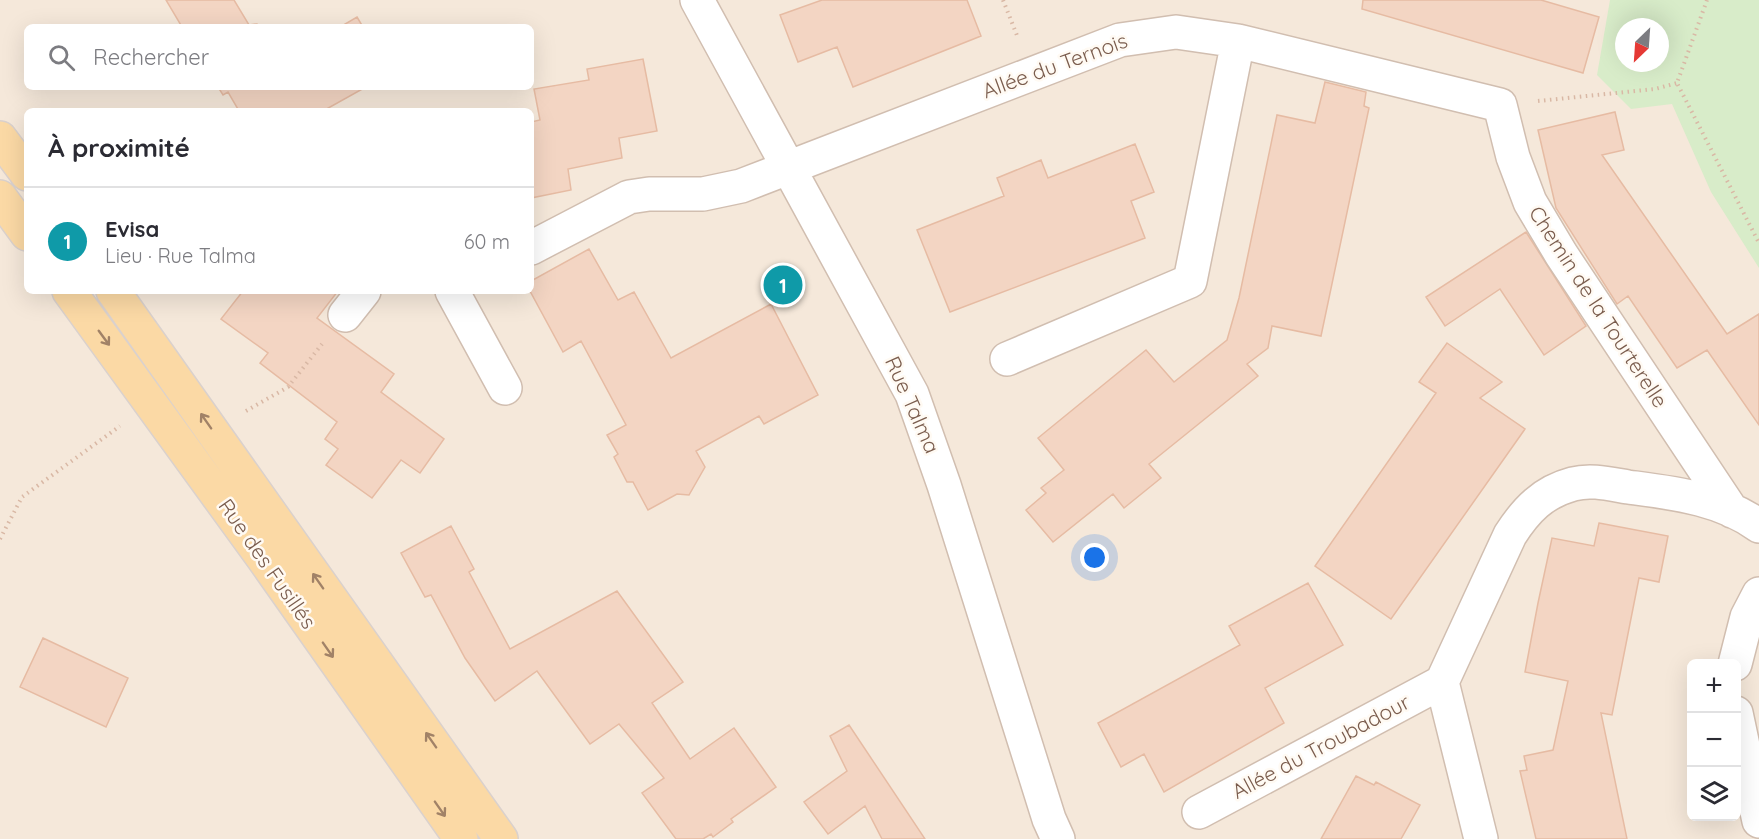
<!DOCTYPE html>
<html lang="fr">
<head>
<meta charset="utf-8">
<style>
	body { margin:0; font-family:Quicksand,sans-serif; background:#f7f7f7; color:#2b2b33 }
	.controls { position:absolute; right:18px; bottom:18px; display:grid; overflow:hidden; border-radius:9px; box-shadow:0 6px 24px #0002 }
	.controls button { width:54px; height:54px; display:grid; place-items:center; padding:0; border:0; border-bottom:2px solid #e1e1e2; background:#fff; color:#2b2b33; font:30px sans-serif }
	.compass { position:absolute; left:1615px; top:18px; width:54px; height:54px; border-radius:50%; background:#fff; box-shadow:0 6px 24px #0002; rotate:205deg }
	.you { position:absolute; left:1095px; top:558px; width:21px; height:21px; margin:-15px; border:4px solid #fff; border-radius:50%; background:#1a73e8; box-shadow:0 0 0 9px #1a73e833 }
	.badge { display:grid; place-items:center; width:39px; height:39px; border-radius:50%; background:#db2777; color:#fff; font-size:20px; font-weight:700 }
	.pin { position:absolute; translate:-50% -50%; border:3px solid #fff; box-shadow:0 2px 6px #0006 }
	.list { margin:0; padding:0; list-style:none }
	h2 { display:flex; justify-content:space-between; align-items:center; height:78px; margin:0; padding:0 24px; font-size:26px }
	h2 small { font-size:20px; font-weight:400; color:#7c7c81 }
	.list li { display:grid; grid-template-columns:39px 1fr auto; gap:18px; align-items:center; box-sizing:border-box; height:108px; padding:0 24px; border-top:2px solid #e1e1e2 }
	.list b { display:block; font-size:22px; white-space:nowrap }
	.list p { margin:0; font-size:20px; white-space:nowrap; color:#7c7c81 }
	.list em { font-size:20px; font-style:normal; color:#7c7c81 }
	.icon { flex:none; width:33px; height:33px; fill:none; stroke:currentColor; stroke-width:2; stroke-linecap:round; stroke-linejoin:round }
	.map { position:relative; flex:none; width:1759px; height:839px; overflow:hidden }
	.search { position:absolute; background:#fff; box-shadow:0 6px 24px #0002; left:24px; top:24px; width:510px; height:66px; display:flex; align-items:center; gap:15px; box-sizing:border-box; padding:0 21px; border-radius:9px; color:#7c7c81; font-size:22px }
	.panel { position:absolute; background:#fff; box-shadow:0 6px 24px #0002; left:24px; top:108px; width:510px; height:186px; border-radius:9px }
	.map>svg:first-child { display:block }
	.residential { fill:#f5e8da; fill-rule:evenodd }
	.green { fill:#d8ecc9; fill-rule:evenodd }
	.building { fill:#f3d5c3; stroke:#e6bba3; stroke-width:1.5 }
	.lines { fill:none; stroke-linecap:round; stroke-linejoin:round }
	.minor-casing { stroke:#d1beb0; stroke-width:36 }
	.major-casing { stroke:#dad1cd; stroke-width:36 }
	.path { stroke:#d9b8a5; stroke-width:4; stroke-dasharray:1.5 4.5; stroke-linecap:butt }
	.minor { stroke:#fff; stroke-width:33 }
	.major { stroke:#fbd9a5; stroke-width:33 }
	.oneway { stroke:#a18267 }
	.labels { text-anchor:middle; stroke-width:5; stroke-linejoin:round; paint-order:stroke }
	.street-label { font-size:21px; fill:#7a5c4d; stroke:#fffaf3 }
</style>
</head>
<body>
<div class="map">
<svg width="1759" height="839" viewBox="0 0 1759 839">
	<rect width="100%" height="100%" fill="#fdf6ec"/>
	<path class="residential" d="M 0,0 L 1759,0 L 1759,839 L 0,839 ZM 27,27 L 531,27 L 531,87 L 27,87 ZM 1624,27 L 1660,27 L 1660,63 L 1624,63 ZM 27,111 L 531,111 L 531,291 L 27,291 ZM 1692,664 L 1736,664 L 1736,816 L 1692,816 Z"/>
	<path class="green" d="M 1610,0 L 1759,0 L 1759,268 L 1711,192 L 1672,104 L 1631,109 L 1597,75 ZM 1624,27 L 1660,27 L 1660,63 L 1624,63 Z"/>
	<path class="building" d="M 166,0 L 234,0 L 249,25 L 257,24 L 258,27 L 182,27 Z
		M 822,0 L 967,0 L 981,36 L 853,87 L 837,47 L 798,62 L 780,15 Z
		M 1363,0 L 1541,0 L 1599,17 L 1583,73 L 1362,9 Z
		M 357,17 L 363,27 L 340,27 Z
		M 643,59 L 657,131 L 619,138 L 622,158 L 568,169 L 571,190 L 531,198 L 531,122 L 540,120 L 534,89 L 589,80 L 587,69 Z
		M 1325,82 L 1366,92 L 1364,106 L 1369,108 L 1321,336 L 1272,326 L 1268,348 L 1247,364 L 1258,376 L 1149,464 L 1161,478 L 1124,508 L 1113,494 L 1053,542 L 1026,510 L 1046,493 L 1041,488 L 1064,470 L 1038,438 L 1146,350 L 1174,382 L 1227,340 L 1239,298 L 1277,115 L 1315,123 Z
		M 218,87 L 366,87 L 323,111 L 239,111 L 228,92 L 223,95 Z
		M 1615,112 L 1624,150 L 1602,155 L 1727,334 L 1759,314 L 1759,425 L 1707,350 L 1677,368 L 1628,296 L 1617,304 L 1556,208 L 1538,130 Z
		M 1135,144 L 1154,192 L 1131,201 L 1145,238 L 950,312 L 917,230 L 1004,196 L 997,178 L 1041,160 L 1048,178 Z
		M 1526,232 L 1586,326 L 1544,355 L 1500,289 L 1445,326 L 1426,297 Z
		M 589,249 L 618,300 L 634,292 L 671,358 L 771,304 L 818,395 L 764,424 L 759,416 L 696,451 L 705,467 L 689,495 L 677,494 L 648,510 L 633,482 L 627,482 L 614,457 L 618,454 L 607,435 L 626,425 L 581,341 L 563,352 L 530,291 L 531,281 Z
		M 243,291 L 338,291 L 317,318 L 394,374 L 381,392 L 444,439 L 420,473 L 401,460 L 372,498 L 326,465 L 338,449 L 325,439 L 337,422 L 260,363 L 268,353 L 221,319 Z
		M 1447,343 L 1502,382 L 1480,398 L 1525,429 L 1391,619 L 1315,566 L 1436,393 L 1419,382 Z
		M 1599,523 L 1668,536 L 1659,582 L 1639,578 L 1612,715 L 1601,713 L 1627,839 L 1536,839 L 1520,771 L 1527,770 L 1524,756 L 1553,750 L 1568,681 L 1525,672 L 1538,603 L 1552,538 L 1594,546 Z
		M 451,526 L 474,569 L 469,572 L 510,649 L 617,591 L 683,682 L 652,703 L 690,759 L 734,728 L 776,787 L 731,819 L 733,822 L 713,837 L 711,834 L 703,839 L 676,839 L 642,793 L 664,778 L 619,724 L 590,744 L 537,671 L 495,701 L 465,658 L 431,595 L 425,597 L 401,553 Z
		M 1308,583 L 1343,645 L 1265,688 L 1284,723 L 1164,792 L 1144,754 L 1121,767 L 1098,723 L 1240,645 L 1229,626 Z
		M 43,638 L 128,678 L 106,727 L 20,687 Z
		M 849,725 L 925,839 L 882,839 L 865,806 L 828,834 L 804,802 L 847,771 L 830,736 Z
		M 1356,776 L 1374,785 L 1376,782 L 1420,805 L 1401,839 L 1321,839 Z"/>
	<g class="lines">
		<defs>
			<path id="minor" d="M 697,0 L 912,394 L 944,485 L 1049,819 L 1058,839
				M 1238,41 L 1500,105 L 1513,157 L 1530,202 L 1561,254 L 1732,511
				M 531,248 L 629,197 L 649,194 L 703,194 L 741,186 L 1120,40 L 1176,32 L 1238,41 L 1190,281 L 1007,359
				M 452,291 L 505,388
				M 345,315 L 364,291
				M 1735,664 L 1747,617 L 1759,594
				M 1736,713 L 1759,821
				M 1199,812 L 1442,682
				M 1481,839 L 1442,682 L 1510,535 C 1526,510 1543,492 1573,484 C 1591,479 1610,484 1628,487 C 1673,493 1721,498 1759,526"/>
			<path id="major" d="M 0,138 L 27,174
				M 0,197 L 27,234
				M 69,291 L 263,558 L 461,839
				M 113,291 L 501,839"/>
		</defs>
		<use href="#minor" class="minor-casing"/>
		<use href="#major" class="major-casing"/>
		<path class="path" d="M 1003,0 L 1018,38
			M 1707,0 L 1677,83 L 1759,243
			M 1538,101 L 1655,89 L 1677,83
			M 246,411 L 288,387 L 322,344
			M 0,539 L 22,497 L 120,426"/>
		<use href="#minor" class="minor"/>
		<use href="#major" class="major"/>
	</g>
	<defs><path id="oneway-shaft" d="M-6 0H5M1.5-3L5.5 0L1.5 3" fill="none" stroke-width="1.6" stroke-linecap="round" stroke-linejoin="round" transform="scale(1.5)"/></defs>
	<g class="oneway">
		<use href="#oneway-shaft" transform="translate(104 338) rotate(54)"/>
		<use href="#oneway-shaft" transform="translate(206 421) rotate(-125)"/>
		<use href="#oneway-shaft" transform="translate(318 581) rotate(-125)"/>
		<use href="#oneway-shaft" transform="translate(328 650) rotate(55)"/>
		<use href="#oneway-shaft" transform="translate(431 740) rotate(-125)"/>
		<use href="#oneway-shaft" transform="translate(440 809) rotate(55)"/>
	</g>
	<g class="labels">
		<g class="street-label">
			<text transform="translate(1055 66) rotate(-20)" y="7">Allée du Ternois</text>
			<text transform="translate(1598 307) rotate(57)" y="7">Chemin de la Tourterelle</text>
			<text transform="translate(912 405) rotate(66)" y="7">Rue Talma</text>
			<text transform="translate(267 564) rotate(55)" y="7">Rue des Fusillés</text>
			<text transform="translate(1321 747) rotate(-28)" y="7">Allée du Troubadour</text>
		</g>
	</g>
</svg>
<div class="controls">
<button>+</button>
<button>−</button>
<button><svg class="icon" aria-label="layers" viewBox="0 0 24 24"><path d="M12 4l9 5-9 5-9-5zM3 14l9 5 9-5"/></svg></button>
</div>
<svg class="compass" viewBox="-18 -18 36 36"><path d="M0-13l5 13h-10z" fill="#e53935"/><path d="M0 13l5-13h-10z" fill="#7c7c81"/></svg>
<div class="you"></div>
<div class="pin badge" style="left:783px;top:285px;background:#0f9aa8">1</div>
<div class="search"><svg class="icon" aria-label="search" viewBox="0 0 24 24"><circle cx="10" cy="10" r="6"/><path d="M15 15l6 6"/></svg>Rechercher</div>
<section class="panel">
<h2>À proximité<small></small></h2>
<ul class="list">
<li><span class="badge" style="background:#0f9aa8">1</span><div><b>Evisa</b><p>Lieu · Rue Talma</p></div><em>60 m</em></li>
</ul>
</section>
</div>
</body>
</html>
